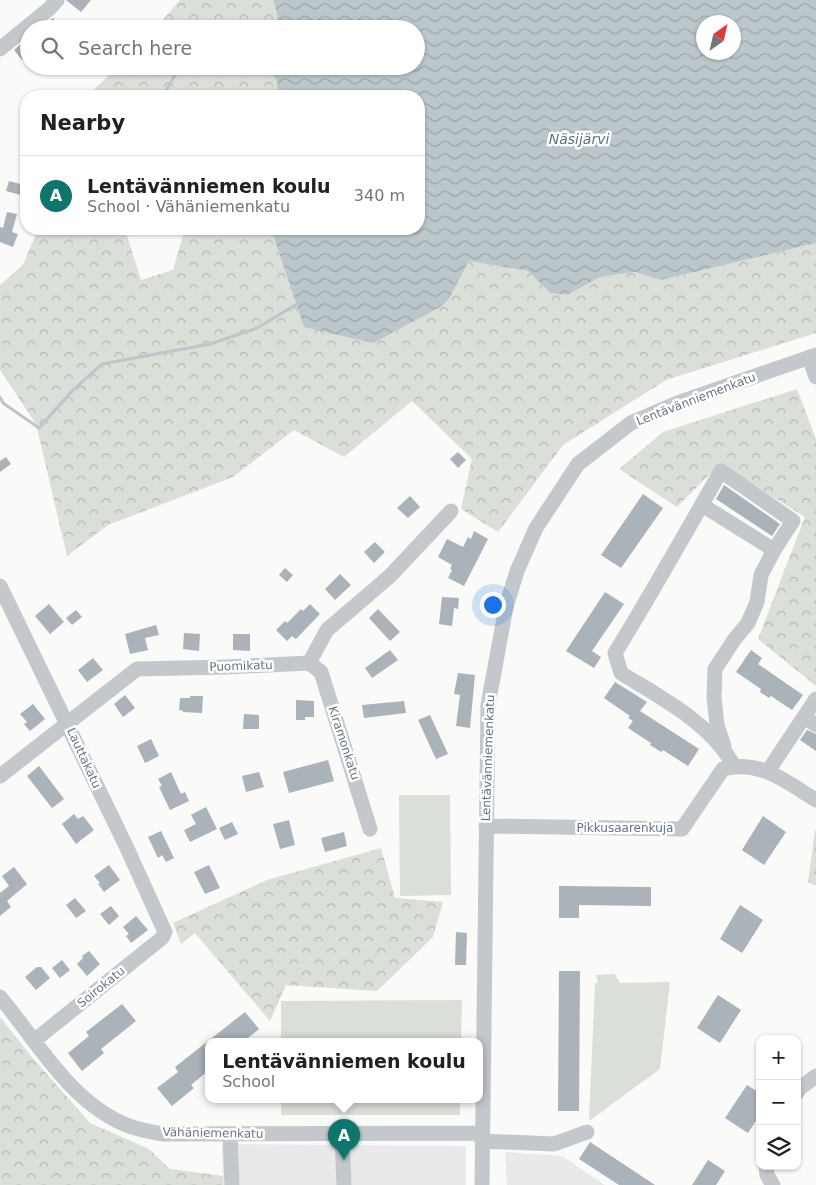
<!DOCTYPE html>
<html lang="en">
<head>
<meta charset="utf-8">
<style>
	body { margin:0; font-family:"DejaVu Sans",sans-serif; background:#f2f2f2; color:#202124 }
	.controls { position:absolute; right:15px; bottom:15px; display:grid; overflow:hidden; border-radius:10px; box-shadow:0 1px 4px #0004 }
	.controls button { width:45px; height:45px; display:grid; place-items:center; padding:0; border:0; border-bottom:1px solid #e0e0e0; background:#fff; color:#202124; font:25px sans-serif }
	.compass { position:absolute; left:696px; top:15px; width:45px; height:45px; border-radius:50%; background:#fff; box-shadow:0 1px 4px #0004; rotate:34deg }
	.you { position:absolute; left:492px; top:604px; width:18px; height:18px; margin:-12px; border:4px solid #fff; border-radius:50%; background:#1a73e8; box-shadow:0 0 0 8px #1a73e833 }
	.badge { display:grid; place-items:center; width:32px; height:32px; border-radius:50%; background:#0f766e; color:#fff; font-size:16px; font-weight:700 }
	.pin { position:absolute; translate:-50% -41px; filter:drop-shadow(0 1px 2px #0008) }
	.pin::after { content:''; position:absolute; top:26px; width:18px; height:15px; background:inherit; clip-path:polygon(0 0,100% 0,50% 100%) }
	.popup { position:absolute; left:205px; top:1038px; width:278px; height:65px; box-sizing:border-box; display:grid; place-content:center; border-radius:10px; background:#fff; filter:drop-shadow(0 1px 4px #0005); font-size:16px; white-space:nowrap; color:#757577 }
	.popup b { font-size:19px; color:#202124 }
	.popup::after { content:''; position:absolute; left:50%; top:100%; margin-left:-10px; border:10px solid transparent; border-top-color:#fff }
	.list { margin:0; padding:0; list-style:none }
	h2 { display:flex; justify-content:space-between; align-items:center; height:65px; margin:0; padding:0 20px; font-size:21px }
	h2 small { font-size:16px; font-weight:400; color:#757577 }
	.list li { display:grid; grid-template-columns:32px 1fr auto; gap:15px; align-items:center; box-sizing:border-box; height:80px; padding:0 20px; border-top:1px solid #e0e0e0 }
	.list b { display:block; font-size:19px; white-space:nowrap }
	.list p { margin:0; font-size:16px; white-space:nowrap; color:#757577 }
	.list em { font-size:16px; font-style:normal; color:#757577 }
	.icon { flex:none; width:28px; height:28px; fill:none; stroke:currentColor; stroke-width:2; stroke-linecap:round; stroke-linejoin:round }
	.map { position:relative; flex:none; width:816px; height:1185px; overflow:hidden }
	.search { position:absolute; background:#fff; box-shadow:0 1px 4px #0004; left:20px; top:20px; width:405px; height:55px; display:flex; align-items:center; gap:12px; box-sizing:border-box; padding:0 18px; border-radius:28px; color:#757577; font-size:19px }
	.panel { position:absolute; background:#fff; box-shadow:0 1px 4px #0004; left:20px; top:90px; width:405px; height:145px; border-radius:20px }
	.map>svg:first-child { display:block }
	.built { fill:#e8e9e9 }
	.forest { fill:url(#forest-crowns) }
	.park { fill:#dadfd7 }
	.water { fill:url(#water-waves); fill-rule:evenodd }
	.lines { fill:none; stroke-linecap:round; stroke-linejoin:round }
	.stream { stroke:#bbc7cb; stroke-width:3 }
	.building { fill:#aab3b9 }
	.minor { stroke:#c3c8cc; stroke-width:15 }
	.labels { text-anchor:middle; stroke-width:5; stroke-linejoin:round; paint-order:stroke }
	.street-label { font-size:12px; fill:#657683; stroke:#fff }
	.water-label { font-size:14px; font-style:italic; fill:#60757c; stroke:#fff }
</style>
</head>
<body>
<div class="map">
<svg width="816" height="1185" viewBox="0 0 816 1185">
	<defs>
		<pattern id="forest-crowns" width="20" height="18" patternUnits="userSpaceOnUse" patternTransform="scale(1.25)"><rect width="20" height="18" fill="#dadfd7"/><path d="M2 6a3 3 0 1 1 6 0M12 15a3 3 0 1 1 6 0" fill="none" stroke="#b4b9b4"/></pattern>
		<pattern id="water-waves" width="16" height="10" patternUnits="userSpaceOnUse" patternTransform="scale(1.25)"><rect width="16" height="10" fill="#bbc7cb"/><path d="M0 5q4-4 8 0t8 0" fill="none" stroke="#9ca6aa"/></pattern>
	</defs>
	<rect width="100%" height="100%" fill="#fafaf8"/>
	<path class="built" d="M 222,1144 L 466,1146 L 466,1185 L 223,1185 Z
		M 505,1152 L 562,1156 L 605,1185 L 507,1185 Z"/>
	<path class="forest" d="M 180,0 L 273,0 C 276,9 280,20 275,29 L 155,29 Z
		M 119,66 L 269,66 L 277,82 L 278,96 L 87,96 Z
		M 38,229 L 125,229 L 141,280 L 173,270 L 185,229 L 271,229 L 304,327 L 440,307 L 449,299 L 469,261 L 528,271 L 550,293 L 567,295 L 600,277 L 635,272 L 661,280 L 816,243 L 816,333 L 666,380 L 563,445 L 498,532 L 461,509 L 472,459 L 412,401 L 344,457 L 294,430 L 233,477 L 108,525 L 67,556 L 36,424 L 0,370 L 0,285 L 23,265 Z
		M 797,389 L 816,439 L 816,686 L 758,639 L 805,517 L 720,464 L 677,507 L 619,469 L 663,432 Z
		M 815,830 L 816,830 L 816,886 L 808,882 Z
		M 381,848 L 395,898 L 443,902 L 433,937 L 377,991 L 286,985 L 270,1021 L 195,933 L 181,944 L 173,923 L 267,880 Z
		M 0,1017 L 31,1056 L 90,1123 L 149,1149 L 170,1169 L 223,1176 L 223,1185 L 0,1185 Z"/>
	<path class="park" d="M 399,795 L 450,795 L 451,895 L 400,896 Z
		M 615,974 L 620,983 L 670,982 L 660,1069 L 589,1121 L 595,983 L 598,983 L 596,975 Z
		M 462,1000 L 461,1041 L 281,1041 L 281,1001 Z
		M 281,1099 L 460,1099 L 460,1115 L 281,1115 Z"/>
	<path class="water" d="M 273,0 L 816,0 L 816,243 L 661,280 L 635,272 L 600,277 L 567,295 L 550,293 L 528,271 L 469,261 L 449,299 L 440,307 L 373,343 L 304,327 L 271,229 L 419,229 L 419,96 L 278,96 L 277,82 L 269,66 L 416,66 L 416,29 L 275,29 C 280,20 276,9 273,0 ZM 704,22 L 734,22 L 734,52 L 704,52 Z"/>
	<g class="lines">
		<path class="stream" d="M 163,96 L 175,75 L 185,66
			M 0,397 L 3,403 L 39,428 L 72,391 L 102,364 L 210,344 L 257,328 L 297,304"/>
	</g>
	<path class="building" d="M 66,0 L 91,0 L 81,12 Z
		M 53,18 L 62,29 L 39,29 Z
		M 24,41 L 29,46 L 29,54 L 22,60 L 14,50 Z
		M 9,181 L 24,185 L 21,195 L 6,191 Z
		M 7,212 L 17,214 L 12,232 L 18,234 L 13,247 L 0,242 L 0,227 L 3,228 Z
		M 458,452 L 466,460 L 458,468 L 450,459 Z
		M 6,457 L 11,464 L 0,472 L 0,461 Z
		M 724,485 L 780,524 L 772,536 L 716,499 Z
		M 643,494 L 663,508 L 621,568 L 601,555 Z
		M 410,496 L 420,507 L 408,518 L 397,508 Z
		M 474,531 L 488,539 L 464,586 L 448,578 L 452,570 L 450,569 L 452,565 L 438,557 L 447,539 L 463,547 L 468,537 L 471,539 Z
		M 375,542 L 385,552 L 374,563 L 364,552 Z
		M 285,568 L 293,575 L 287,582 L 279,575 Z
		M 340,574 L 351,585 L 335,600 L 325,589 Z
		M 605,592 L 624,604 L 592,651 L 601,657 L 594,668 L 566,651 Z
		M 442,597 L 459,598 L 458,609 L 454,608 L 452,626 L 439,624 Z
		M 49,604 L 64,622 L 50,634 L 35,616 Z
		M 310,604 L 320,614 L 296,639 L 292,636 L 287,641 L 276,630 L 285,621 L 287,623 L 301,609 L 303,611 Z
		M 378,609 L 400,632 L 390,641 L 369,618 Z
		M 76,610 L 82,617 L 72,625 L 66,618 Z
		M 156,625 L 159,635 L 145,638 L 148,650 L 130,654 L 125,634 Z
		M 184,633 L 200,634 L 199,651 L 183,649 Z
		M 233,634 L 250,634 L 250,651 L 233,650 Z
		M 390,650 L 398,660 L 372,678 L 365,668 Z
		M 751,650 L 762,658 L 758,664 L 803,695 L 792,710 L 771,696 L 769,698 L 760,692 L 761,689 L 736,672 Z
		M 93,658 L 103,670 L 87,682 L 78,670 Z
		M 458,673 L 475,675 L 470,728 L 456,726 L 460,695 L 454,694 Z
		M 615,682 L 647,702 L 640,711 L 699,749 L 688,766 L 663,750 L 661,752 L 650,745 L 651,743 L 628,728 L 633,721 L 628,718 L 630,716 L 604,698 Z
		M 125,695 L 135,708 L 123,717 L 114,704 Z
		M 190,696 L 203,696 L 202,713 L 183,712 L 183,711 L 179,710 L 180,698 L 190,698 Z
		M 296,700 L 314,701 L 314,717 L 305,717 L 305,720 L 296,720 Z
		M 404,701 L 406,713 L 364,718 L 362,705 Z
		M 33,704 L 45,719 L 30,731 L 24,724 L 27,722 L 20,714 Z
		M 244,714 L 259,715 L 259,729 L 243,729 Z
		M 430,715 L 448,754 L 436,759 L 418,720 Z
		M 807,730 L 816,734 L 816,751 L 800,740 Z
		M 151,739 L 159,756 L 145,763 L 137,746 Z
		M 328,760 L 334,781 L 289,793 L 283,772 Z
		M 39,766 L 64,799 L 52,808 L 27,776 Z
		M 171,772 L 181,794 L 185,792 L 189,801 L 170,810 L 159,787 L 162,786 L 158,779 Z
		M 259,772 L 264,787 L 246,792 L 242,776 Z
		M 206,807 L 217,829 L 190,842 L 184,830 L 196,824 L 191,815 Z
		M 74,814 L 78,819 L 83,816 L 94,830 L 76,844 L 62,824 Z
		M 763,816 L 786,832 L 764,865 L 742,850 Z
		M 289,820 L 295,845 L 280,849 L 273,824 Z
		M 232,822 L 238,834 L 225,840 L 219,828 Z
		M 161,831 L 174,858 L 166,862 L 162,855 L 158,858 L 148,837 Z
		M 344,832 L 347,846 L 325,852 L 321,838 Z
		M 109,865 L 120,880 L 104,892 L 98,884 L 100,883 L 94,876 Z
		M 209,865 L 220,888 L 205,894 L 194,872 Z
		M 14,867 L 27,884 L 7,901 L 11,907 L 0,916 L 0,893 L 9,886 L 2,876 Z
		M 559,886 L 651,887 L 651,906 L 579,905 L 579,918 L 559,918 Z
		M 75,898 L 86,911 L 76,918 L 66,905 Z
		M 740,905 L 763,920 L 742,953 L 720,939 Z
		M 111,906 L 119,916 L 109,925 L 100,914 Z
		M 136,916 L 148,930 L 131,943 L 126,936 L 129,934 L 123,927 Z
		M 456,932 L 467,933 L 466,965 L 455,965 Z
		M 89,951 L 100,964 L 87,976 L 77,964 L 83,958 L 82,956 Z
		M 62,960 L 70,970 L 60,978 L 52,968 Z
		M 37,967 L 41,967 L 50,978 L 36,990 L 25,977 Z
		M 559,971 L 580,971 L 579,1111 L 558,1111 Z
		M 718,995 L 741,1010 L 720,1043 L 697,1028 Z
		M 122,1004 L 136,1021 L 101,1049 L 104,1053 L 82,1071 L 68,1053 L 89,1036 L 86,1032 Z
		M 245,1012 L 259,1029 L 244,1041 L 209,1041 L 209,1070 L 191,1085 L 194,1088 L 172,1106 L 157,1088 L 178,1072 L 175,1067 Z
		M 747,1085 L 760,1093 L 760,1115 L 748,1133 L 725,1118 Z
		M 590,1142 L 655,1185 L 619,1185 L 579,1159 Z
		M 708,1160 L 725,1171 L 716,1185 L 692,1185 Z"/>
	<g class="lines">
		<path class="minor" d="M 0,49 L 50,8 L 57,0
			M 809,357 L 816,377
			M 702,505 L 774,550 L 793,521 L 721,471 C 686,532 652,593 615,653 L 621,673 C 661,698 711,723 734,766
			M 0,586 L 126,846 L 165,932 L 162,938 L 35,1040
			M 309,663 L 321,672 L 370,829
			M 816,699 L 804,717 L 816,725
			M 724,746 L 717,725 L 714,697 L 715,669 L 734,640 L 748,623 L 757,602 L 761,575 L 774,550
			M 768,771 L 804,717
			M 0,776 L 137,669 L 226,667 L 309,663 L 327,630 L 390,576 L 451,511
			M 486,826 L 682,829 L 723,769 C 760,759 786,782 816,800
			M 0,997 C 38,1042 71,1104 129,1126 C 140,1130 152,1132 163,1134 L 482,1133
			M 797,1093 L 800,1088 L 816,1076
			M 230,1134 L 232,1185
			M 342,1134 L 344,1185
			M 482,1141 L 554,1144 L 587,1132
			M 766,1166 L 767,1175 L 773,1185
			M 482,1185 L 488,705 L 506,607 L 517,571 L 536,528 L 578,464 L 631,423 L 680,402 L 816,355"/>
	</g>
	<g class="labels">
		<g class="street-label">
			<text transform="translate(696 399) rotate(-21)" y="4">Lentävänniemenkatu</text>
			<text transform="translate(241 666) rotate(-2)" y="4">Puomikatu</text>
			<text transform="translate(344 743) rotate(72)" y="4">Kiramonkatu</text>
			<text transform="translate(84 758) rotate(65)" y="4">Lauttakatu</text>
			<text transform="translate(488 758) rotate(-88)" y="4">Lentävänniemenkatu</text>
			<text x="625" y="832">Pikkusaarenkuja</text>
			<text transform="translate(101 987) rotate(-39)" y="4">Soirokatu</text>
			<text transform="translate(213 1133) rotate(1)" y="4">Vähäniemenkatu</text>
		</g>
		<g class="water-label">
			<text x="579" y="144">Näsijärvi</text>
		</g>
	</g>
</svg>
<div class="controls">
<button>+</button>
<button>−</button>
<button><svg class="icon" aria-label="layers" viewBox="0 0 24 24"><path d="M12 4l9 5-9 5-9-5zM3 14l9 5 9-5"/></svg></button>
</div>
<svg class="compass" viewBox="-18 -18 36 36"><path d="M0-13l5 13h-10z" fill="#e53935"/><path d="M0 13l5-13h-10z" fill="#757577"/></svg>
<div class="you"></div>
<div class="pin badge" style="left:344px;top:1160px">A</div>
<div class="popup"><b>Lentävänniemen koulu</b>School</div>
<div class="search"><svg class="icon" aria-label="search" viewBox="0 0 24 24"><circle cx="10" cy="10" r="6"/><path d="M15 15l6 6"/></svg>Search here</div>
<section class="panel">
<h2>Nearby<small></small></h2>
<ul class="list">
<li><span class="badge">A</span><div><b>Lentävänniemen koulu</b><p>School · Vähäniemenkatu</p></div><em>340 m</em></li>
</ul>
</section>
</div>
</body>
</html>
